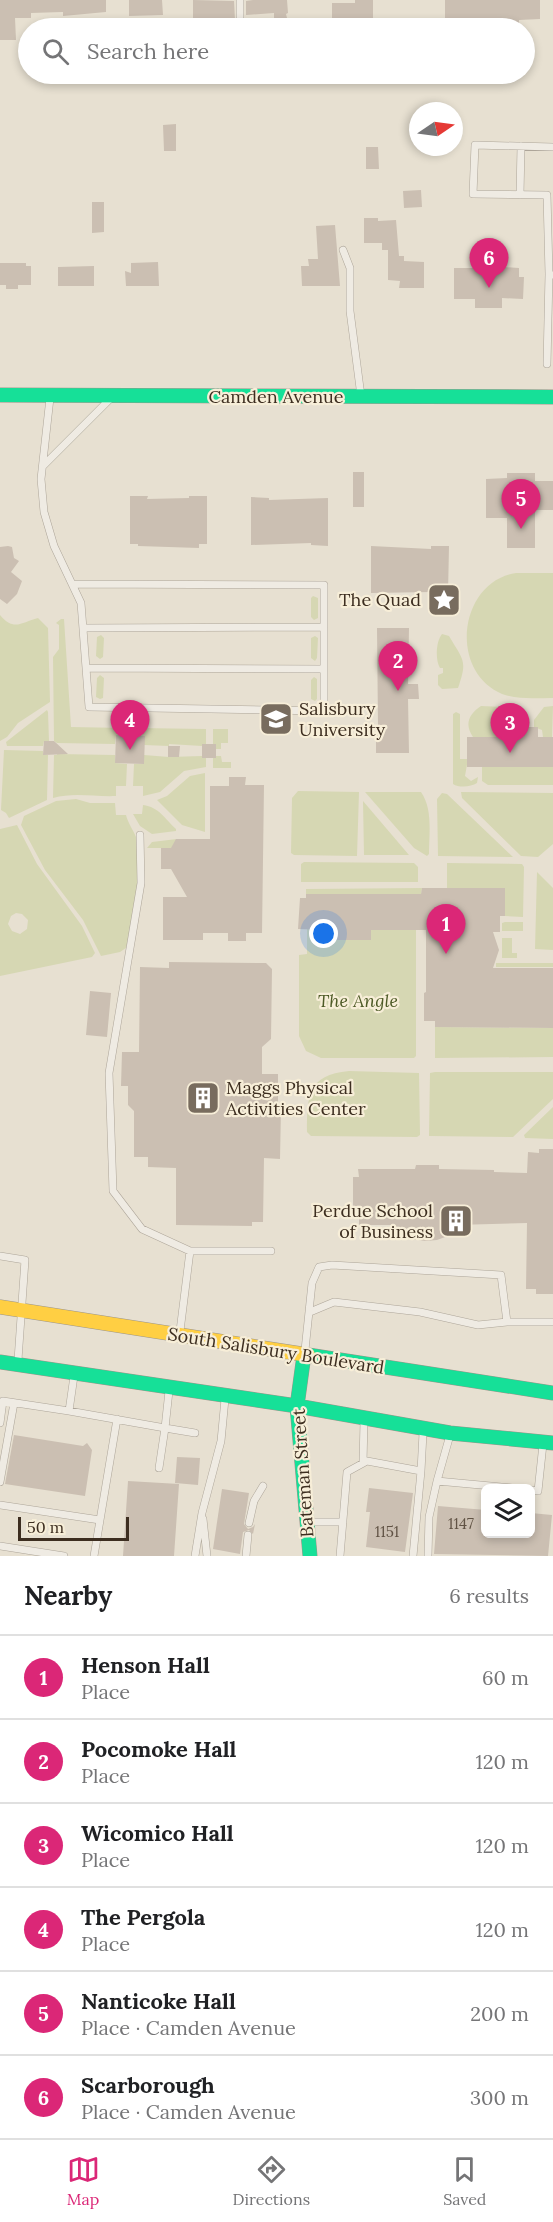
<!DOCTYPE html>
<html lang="en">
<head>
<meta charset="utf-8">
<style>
	body { margin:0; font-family:Lora,serif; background:#f2f2f2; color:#202124 }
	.controls { position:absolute; right:18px; bottom:18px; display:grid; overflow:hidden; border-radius:9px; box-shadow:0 3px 9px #0003 }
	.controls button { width:54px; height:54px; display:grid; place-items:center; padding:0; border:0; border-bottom:2px solid #e0e0e0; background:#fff; color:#202124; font:30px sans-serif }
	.compass { position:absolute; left:409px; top:102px; width:54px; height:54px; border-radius:50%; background:#fff; box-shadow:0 3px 9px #0003; rotate:77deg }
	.scale { position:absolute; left:18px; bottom:15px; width:111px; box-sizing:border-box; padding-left:6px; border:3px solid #3d2e20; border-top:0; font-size:16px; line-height:21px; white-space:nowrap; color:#3d2e20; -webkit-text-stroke:4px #f7eed8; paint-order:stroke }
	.you { position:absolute; left:324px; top:934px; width:21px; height:21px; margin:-15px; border:4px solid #fff; border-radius:50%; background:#1a73e8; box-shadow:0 0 0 9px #1a73e833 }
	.badge { display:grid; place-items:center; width:39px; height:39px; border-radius:50%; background:#db2777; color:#fff; font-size:20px; font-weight:700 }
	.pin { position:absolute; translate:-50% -50px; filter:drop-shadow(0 2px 3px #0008) }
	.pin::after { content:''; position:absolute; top:32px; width:21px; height:18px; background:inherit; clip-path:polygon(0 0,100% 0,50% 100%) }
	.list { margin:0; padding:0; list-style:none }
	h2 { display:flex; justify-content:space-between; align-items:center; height:78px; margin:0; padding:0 24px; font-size:26px }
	h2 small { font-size:20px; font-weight:400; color:#757577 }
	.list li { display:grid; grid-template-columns:39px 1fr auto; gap:18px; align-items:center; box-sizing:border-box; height:84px; padding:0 24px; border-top:2px solid #e0e0e0 }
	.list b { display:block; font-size:22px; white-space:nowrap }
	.list p { margin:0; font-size:20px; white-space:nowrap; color:#757577 }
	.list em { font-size:20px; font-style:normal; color:#757577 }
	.icon { flex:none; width:33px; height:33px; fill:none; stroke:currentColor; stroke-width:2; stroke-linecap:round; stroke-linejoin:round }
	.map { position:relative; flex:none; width:553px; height:1556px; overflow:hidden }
	.search { position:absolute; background:#fff; box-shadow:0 3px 9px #0003; left:18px; right:18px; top:18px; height:66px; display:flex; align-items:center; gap:15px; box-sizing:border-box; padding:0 21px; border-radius:33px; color:#757577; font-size:22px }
	.sheet { height:582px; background:#fff }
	nav { display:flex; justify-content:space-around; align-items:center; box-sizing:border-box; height:84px; border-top:2px solid #e0e0e0; background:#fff; font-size:16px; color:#757577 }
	nav a { display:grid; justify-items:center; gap:3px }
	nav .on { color:#db2777 }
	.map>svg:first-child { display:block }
	.green { fill:#d6d7b3; fill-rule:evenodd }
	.building { fill:#cbbfb2 }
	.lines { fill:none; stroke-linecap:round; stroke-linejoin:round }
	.lane-casing { stroke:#ada599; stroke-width:8 }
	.fast-casing { stroke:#9c958a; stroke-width:15 }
	.slow-casing { stroke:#9c958a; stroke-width:15 }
	.lane { stroke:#efebe3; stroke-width:7 }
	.fast { stroke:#16e098; stroke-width:14 }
	.slow { stroke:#ffcf43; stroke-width:14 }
	.labels { text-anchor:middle; stroke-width:4.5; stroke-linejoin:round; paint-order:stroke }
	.number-label { font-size:15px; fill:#605244 }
	.street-label { font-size:18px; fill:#3d2e20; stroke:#f7eed8 }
	.poi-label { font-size:18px; fill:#3d2e20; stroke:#f7eed8; text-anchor:end }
	.park-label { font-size:18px; font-style:italic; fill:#4d5a26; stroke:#f7eed8 }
</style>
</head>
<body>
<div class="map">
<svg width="553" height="1556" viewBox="0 0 553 1556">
	<rect width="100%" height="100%" fill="#e7e0d1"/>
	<path class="green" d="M 516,573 L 553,573 L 553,698 C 536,698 518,700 502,694 C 447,670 460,581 516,573 Z
		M 313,596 L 318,598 L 318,618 L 314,620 L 311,617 L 311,598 Z
		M 0,615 C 14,632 22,622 38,618 L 48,628 L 50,702 L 18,723 L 7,737 L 0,741 Z
		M 61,619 L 64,619 L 71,727 L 124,728 L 128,735 L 116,735 L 115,744 L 57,743 L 54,741 L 53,657 L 59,649 L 59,625 L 56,623 Z
		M 442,634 L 449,636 C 463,660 468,660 458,688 L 442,689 L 438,685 L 438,675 L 443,673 L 443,668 L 440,668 C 435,660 436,641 442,634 Z
		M 101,635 L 104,638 L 103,657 L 100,659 L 96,656 L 97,637 Z
		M 315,636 L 318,638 L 317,658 L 315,661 L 311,658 L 311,638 Z
		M 100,675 L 104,678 L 103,698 L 100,699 L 96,697 L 97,678 Z
		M 314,677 L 317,679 L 317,699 L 315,701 L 311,699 L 311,680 Z
		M 481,706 L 504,707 L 505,737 L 473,737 C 464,724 469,714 481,706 Z
		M 506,706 L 516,706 L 526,720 L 524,737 L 507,737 Z
		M 553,706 L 552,737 L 543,737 L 542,730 L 534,727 L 534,720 L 544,707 Z
		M 47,710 L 48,712 L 49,741 L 44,741 L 43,746 L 7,746 L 6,742 Z
		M 456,712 L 460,714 L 460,759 L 468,759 L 465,776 L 471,781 L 478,777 L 477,783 C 471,787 459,788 453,784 L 453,714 Z
		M 138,728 L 206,729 L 206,744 L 202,746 L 169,744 L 169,746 L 144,745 L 144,736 L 135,735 Z
		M 213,729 L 228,729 L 228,743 L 221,743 L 221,749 L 216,749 L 213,744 Z
		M 4,750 L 43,751 L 43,755 L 48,755 L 47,800 L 9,818 L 6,813 L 1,810 Z
		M 57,754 L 115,755 L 115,763 L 127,764 L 126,786 L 116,786 L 116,796 C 94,797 74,792 53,798 L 54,755 L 57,755 Z
		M 144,755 L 169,757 L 202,756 L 206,758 L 206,767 L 184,771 L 160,792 L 143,796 L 143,786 L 133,786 L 134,764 L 144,764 Z
		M 216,756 L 221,756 L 222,762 L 231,762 L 231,768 L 213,768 L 213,758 Z
		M 482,767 L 553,767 L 553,785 L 488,785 L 482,781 Z
		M 205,773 L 205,832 L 182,825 L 157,800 L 167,796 L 190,776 Z
		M 298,791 L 359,792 L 357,856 L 294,855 L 291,853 L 292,798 Z
		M 365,792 L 421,792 C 433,809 429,834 429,854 L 427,856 L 414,848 Z
		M 461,792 L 553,793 L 553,844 L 538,857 L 521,856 L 462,798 Z
		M 442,793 L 447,794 L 513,857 L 438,856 L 437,799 Z
		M 76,799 L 90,803 L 115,803 L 116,815 L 126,815 C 128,824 135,832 137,840 C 145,875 135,915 126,948 L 120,952 L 101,956 L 83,920 L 45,870 L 21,825 L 24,816 L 56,801 Z
		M 363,801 L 409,855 L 364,855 Z
		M 143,805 C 159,807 165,819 176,829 L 176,831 L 152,834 L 140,826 L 133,814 L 142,814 Z
		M 17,825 L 37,864 L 82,926 L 95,953 L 92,957 L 0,976 L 0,829 ZM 16,913 L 22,914 L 28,920 L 27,929 L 20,934 L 12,931 L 8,924 L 11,916 Z
		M 177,839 L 172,848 L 147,848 L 152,842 Z
		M 304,862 L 414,863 L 418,867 L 418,882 L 301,882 L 301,864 Z
		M 447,863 L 522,864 L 524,867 L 523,917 L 505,916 L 505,888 L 447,888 Z
		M 537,872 L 553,888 L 553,950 L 535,949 Z
		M 422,888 L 421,894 L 306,894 L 306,889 Z
		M 505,922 L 523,922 L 523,931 L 502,931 L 502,923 Z
		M 307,929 L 328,930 L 328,940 L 370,940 L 371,930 L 416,930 L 416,1056 L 414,1058 L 321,1058 L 306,1051 L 299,1036 L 299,955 L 307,954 Z
		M 502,938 L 512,938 L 512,953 L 517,953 L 517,958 L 502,958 Z
		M 496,963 L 553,963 L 553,967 L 496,967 Z
		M 435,1027 L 553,1028 L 553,1057 L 435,1058 Z
		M 349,1071 L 419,1073 L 420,1135 L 417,1137 L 311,1136 L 307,1132 C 307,1097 307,1075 349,1071 Z
		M 435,1072 L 553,1072 L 553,1099 L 513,1137 L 429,1136 L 430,1073 Z
		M 553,1107 L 553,1139 L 525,1138 L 524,1135 Z"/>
	<path class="building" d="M 0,0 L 106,0 L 106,12 L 63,16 L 63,12 L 31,13 L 31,18 L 15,18 L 16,40 L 0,40 Z
		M 129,0 L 162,0 L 163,15 L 129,16 Z
		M 193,0 L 234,1 L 235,20 L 216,20 L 216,26 L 193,26 Z
		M 253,0 L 287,0 L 288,13 L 286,14 L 287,18 L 274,19 L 274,13 L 246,15 L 246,1 Z
		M 355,0 L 373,0 L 373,25 L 332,26 L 332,3 L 355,3 Z
		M 445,0 L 540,0 L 540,19 L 519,20 L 519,27 L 500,27 L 500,21 L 445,20 Z
		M 176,124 L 176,151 L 164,151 L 163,125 Z
		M 366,147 L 378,147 L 379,169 L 366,169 Z
		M 421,190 L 422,207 L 404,208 L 403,191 Z
		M 92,202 L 104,202 L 104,232 L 92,233 Z
		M 364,218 L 378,218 L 378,221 L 396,220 L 399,256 L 404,256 L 404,261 L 424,262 L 424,288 L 399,288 L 400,281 L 388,280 L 388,250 L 382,250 L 382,243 L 364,243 Z
		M 335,225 L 340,286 L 302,286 L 301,266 L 309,266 L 308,259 L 318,259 L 316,226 Z
		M 158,262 L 159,286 L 126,286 L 125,271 L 131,273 L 131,263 Z
		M 475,262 L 502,262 L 502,267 L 519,268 L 519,277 L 524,277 L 523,299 L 502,298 L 502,308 L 475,308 L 475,299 L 454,299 L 454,268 L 475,268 Z
		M 0,263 L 26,263 L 26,266 L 31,266 L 31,285 L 18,285 L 18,289 L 6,289 L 6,285 L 0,285 Z
		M 94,266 L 94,286 L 58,286 L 58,267 Z
		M 353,472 L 364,472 L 364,507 L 353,507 Z
		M 507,473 L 535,473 L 535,481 L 553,481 L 553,510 L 535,510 L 535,548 L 507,548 L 507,518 L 486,518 L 486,479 L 507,478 Z
		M 130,496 L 148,496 L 147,499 L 189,498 L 189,496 L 207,496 L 207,544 L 199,544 L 199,548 L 138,546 L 138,544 L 130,544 Z
		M 251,497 L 269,498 L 269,500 L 328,498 L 328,546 L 311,545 L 311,543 L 251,545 Z
		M 8,546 L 12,547 L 14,558 L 19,561 L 11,572 L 22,581 L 17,594 L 7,604 L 0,599 L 0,547 Z
		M 371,546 L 431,549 L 431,546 L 449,546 L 448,594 L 431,594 L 431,592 L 371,593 Z
		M 377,628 L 409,628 L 408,684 L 418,684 L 419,699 L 408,699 L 409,753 L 376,753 L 376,726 L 378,726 Z
		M 524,727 L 538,727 L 538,737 L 553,737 L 553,767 L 467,767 L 467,737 L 524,737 Z
		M 116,735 L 145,736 L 144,764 L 115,763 Z
		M 44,741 L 54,741 L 68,754 L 43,755 Z
		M 202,744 L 216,744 L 216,758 L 202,758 Z
		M 168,746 L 180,746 L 179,757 L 168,757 Z
		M 229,777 L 246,777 L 245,785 L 264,785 L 262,933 L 246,933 L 246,941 L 228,941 L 228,933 L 203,933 L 203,940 L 163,940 L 163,897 L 187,897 L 171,869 L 161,869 L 161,848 L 171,848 L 176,839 L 210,839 L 210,786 L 229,786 Z
		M 422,888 L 505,888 L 505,916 L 500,916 L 500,932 L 493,932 L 499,950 L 493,968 L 553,968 L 553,1028 L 435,1027 L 435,1021 L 424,1021 L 424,993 L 426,992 L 426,930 L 371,930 L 371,940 L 328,940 L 328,930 L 298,929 L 300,898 L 306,898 L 306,894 L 421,894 Z
		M 169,962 L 266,963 L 272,969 L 271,1039 L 262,1047 L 262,1074 L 278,1074 L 278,1107 L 281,1107 L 280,1159 L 264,1158 L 263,1222 L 252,1222 L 252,1226 L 176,1225 L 176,1168 L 148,1167 L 148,1157 L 134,1157 L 134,1111 L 128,1105 L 128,1086 L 121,1086 L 122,1052 L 139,1052 L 140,967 L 169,968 Z
		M 90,991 L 111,993 L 107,1037 L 86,1035 Z
		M 539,1149 L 553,1149 L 553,1294 L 536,1294 L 536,1289 L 526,1289 L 527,1223 L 456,1225 L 456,1233 L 437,1240 L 426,1241 L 403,1238 L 396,1234 L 395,1225 L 359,1225 L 359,1218 L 353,1218 L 353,1177 L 359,1177 L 358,1169 L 415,1169 L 416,1165 L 439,1165 L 439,1169 L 494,1170 L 494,1172 L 527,1173 L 528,1152 L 539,1153 Z
		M 14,1435 L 83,1446 L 87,1443 L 92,1450 L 85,1496 L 5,1484 Z
		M 177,1457 L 200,1458 L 198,1485 L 175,1483 Z
		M 128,1481 L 179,1484 L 174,1556 L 123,1556 Z
		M 369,1488 L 413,1493 L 405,1552 L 366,1547 L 370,1512 L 366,1512 Z
		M 222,1489 L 249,1493 L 244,1524 L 248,1529 L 253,1527 L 255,1524 L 253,1534 L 249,1530 L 243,1532 L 240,1554 L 213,1549 Z
		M 438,1506 L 486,1510 L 486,1533 L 531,1533 L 531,1513 L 552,1515 L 548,1556 L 434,1554 Z"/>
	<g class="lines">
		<defs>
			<path id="lane" d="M 240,0 L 240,17
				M 553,147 L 475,145 L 473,194 L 547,195 L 549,274 L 553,275
				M 520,195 L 521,146
				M 343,250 L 350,268 L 350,311 L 361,396
				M 547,364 L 549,274
				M 50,398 L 41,479 L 44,512 L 54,546 L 81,603 L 89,707 L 324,711 L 324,585 L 73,584
				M 43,466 L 109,400
				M 83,628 L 324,627
				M 86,668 L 324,669
				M 140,835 L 141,883 L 109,1073 L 113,1191 L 142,1229 L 190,1251
				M 0,1256 L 25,1260 L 18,1360
				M 310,1312 L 334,1302 L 420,1312 L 478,1325 L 507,1322
				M 180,1331 L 190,1251 L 271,1251
				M 305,1350 L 312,1283 L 319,1267 L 332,1265 L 501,1275 L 507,1322 L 553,1322
				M 69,1411 L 74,1376
				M 0,1423 L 3,1401 L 69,1411 L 165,1428 L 169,1391
				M 450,1435 L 437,1481 L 512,1488
				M 363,1463 L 364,1421
				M 159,1468 L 165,1428 L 195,1433
				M 0,1482 L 14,1403
				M 530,1490 L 538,1491 L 543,1444
				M 0,1505 L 100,1520
				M 203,1519 L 207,1556
				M 310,1522 L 343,1522
				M 249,1523 L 254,1501 L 263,1486
				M 0,1546 L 64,1556
				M 94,1556 L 117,1419
				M 195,1556 L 202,1513 L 221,1441 L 225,1399
				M 246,1556 L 248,1535
				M 340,1556 L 347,1472 L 367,1461 L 421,1471
				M 413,1556 L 421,1471 L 423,1433
				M 428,1556 L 429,1517 L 437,1481"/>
			<path id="fast" d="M 0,395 L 553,397
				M 304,1355 L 297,1406 L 310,1556
				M 308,1355 L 553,1393
				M 0,1362 L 297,1406 L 450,1433 L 553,1443"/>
			<path id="slow" d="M 0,1307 L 308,1355"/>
		</defs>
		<use href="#lane" class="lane-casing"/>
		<use href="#fast" class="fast-casing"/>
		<use href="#slow" class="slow-casing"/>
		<use href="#lane" class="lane"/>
		<use href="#fast" class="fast"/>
		<use href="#slow" class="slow"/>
	</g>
	<defs>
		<symbol id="sight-square" viewBox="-11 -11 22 22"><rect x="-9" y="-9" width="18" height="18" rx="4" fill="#786c5e" stroke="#f7eed8"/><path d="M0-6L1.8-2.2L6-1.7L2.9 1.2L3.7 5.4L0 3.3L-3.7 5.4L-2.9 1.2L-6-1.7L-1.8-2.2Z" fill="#fff"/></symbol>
		<symbol id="university-square" viewBox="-11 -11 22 22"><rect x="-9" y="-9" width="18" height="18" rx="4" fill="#786c5e" stroke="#f7eed8"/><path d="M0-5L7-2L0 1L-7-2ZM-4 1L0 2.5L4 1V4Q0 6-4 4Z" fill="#fff"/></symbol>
		<symbol id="building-square" viewBox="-11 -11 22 22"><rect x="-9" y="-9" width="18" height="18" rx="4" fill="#786c5e" stroke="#f7eed8"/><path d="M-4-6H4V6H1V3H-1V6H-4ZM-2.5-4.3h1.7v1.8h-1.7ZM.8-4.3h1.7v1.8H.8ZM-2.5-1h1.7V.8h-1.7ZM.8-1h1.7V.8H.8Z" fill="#fff"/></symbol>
	</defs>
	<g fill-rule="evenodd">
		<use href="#sight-square" x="425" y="581" width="38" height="38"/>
		<use href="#university-square" x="257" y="700" width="38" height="38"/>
		<use href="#building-square" x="184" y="1079" width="38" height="38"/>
		<use href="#building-square" x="437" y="1202" width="38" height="38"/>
	</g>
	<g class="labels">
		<g class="number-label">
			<text x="461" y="1529">1147</text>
			<text x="387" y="1537">1151</text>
		</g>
		<g class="street-label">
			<text x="276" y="403">Camden Avenue</text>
			<text transform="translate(276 1351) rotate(9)" y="6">South Salisbury Boulevard</text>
			<text transform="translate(303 1473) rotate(-94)" y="6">Bateman Street</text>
		</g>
		<g class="poi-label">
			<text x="421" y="606">The Quad</text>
			<text x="299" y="715" text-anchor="start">Salisbury<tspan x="299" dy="21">University</tspan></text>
			<text x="226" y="1094" text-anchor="start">Maggs Physical<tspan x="226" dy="21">Activities Center</tspan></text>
			<text x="433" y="1217">Perdue School<tspan x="433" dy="21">of Business</tspan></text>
		</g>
		<g class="park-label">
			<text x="358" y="1007">The Angle</text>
		</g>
	</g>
</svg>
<div class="controls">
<button><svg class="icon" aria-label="layers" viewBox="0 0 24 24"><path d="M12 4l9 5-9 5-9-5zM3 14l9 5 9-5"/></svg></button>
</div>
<svg class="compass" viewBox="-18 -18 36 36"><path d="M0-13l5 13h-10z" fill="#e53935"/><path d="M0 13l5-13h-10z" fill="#757577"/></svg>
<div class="scale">50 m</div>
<div class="you"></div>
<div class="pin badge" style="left:446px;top:954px">1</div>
<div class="pin badge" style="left:398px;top:691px">2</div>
<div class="pin badge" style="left:510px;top:753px">3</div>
<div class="pin badge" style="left:130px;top:750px">4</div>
<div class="pin badge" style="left:521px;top:529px">5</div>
<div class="pin badge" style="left:489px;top:288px">6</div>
<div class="search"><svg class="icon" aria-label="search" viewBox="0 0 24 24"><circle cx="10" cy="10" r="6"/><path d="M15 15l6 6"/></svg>Search here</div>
</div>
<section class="sheet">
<h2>Nearby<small>6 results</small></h2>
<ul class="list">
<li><span class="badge">1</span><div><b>Henson Hall</b><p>Place</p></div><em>60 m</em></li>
<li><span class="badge">2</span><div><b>Pocomoke Hall</b><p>Place</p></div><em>120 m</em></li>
<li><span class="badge">3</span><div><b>Wicomico Hall</b><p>Place</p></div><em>120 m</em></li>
<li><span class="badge">4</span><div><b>The Pergola</b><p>Place</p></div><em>120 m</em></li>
<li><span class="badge">5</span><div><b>Nanticoke Hall</b><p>Place · Camden Avenue</p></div><em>200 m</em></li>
<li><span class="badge">6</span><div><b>Scarborough</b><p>Place · Camden Avenue</p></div><em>300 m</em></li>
</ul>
</section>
<nav>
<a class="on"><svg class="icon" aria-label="map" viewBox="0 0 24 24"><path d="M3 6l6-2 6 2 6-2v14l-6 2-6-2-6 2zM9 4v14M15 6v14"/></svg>Map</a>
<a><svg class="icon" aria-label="directions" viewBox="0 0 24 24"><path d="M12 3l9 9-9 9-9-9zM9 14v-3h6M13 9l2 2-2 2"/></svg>Directions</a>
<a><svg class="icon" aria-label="saved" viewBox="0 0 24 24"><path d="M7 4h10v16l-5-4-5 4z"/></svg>Saved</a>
</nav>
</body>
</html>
